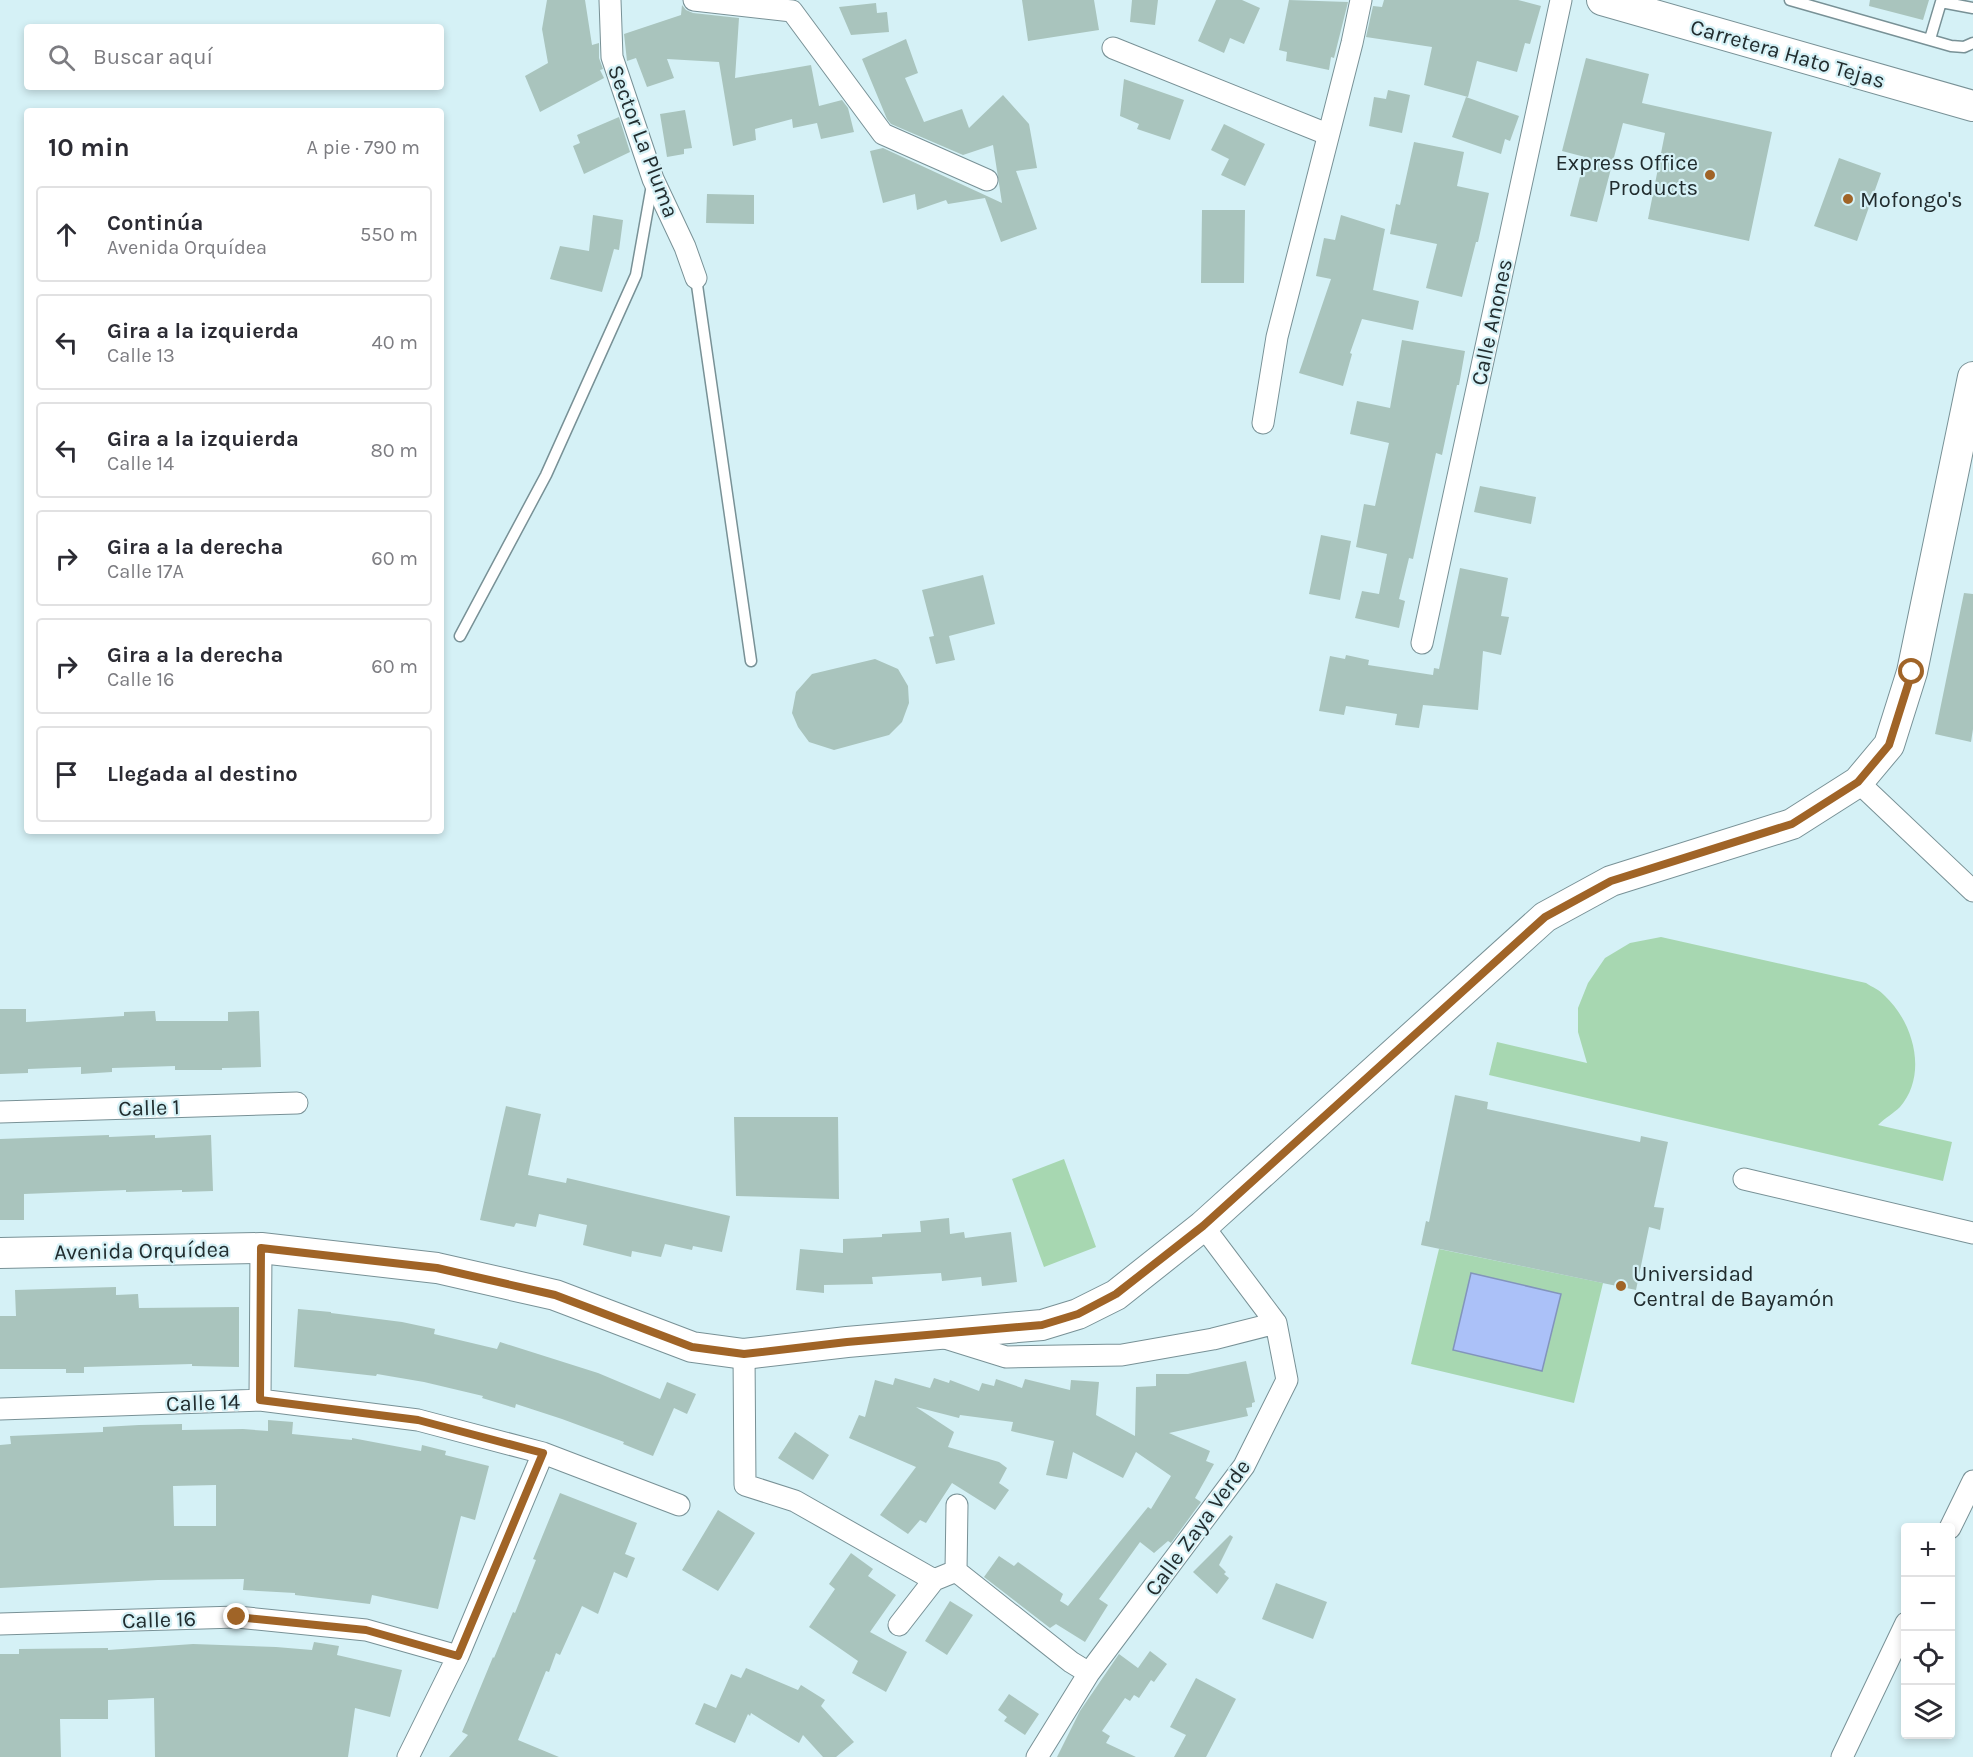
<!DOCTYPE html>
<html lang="es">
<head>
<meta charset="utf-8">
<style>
	body { margin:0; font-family:Karla,sans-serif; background:#f7f7f7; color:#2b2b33 }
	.controls { position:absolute; right:18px; bottom:18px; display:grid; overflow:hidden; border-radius:6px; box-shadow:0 3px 9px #0003 }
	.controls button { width:54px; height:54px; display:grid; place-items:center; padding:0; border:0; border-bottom:2px solid #e1e1e2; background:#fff; color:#2b2b33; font:30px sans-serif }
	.stop { position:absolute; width:18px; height:18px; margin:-14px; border:4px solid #a06427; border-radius:50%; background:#fff }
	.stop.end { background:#a06427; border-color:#fff; box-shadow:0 2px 6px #0008 }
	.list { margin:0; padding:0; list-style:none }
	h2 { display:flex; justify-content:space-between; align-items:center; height:78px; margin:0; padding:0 24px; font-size:26px }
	h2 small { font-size:20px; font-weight:400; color:#7c7c81 }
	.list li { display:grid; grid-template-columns:39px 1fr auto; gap:18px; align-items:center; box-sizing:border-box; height:96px; margin:0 12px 12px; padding:0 12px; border:2px solid #e1e1e2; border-radius:6px }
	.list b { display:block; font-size:22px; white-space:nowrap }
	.list p { margin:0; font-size:20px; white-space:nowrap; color:#7c7c81 }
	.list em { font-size:20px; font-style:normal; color:#7c7c81 }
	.icon { flex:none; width:33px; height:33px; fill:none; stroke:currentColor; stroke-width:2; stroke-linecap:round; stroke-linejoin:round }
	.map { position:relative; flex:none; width:1973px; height:1757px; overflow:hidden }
	.search { position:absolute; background:#fff; box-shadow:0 3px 9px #0003; left:24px; top:24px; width:420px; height:66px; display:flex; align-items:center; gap:15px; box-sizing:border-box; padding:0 21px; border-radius:6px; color:#7c7c81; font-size:22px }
	.panel { position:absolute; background:#fff; box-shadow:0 3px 9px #0003; left:24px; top:108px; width:420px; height:726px; border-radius:6px }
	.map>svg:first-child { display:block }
	.green { fill:#a7d7b1 }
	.water { fill:#abc1f8; stroke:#8294bb; stroke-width:1.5 }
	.building { fill:#a9c4bd; fill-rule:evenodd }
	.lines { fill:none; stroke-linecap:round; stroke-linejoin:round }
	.lane-casing { stroke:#789196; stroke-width:13 }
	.street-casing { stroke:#789196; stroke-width:23 }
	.secondary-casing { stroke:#789196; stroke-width:32 }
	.lane { stroke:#fff; stroke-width:10 }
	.street { stroke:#fff; stroke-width:21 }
	.secondary { stroke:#fff; stroke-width:30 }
	.route { stroke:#a06427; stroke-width:8 }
	.poi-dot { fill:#a06427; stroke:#d5f1f6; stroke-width:2 }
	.labels { text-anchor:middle; stroke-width:4.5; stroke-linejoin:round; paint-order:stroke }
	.street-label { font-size:22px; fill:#212c2e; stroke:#d5f1f6 }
	.poi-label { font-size:22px; fill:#212c2e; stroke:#d5f1f6; text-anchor:start }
</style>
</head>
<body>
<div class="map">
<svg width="1973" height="1757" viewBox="0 0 1973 1757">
	<rect width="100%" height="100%" fill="#d5f1f6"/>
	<path class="green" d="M 1661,937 L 1866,983 C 1872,987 1880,990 1885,996 C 1914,1023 1928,1075 1900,1107 C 1894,1113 1885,1118 1878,1125 L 1952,1142 L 1943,1181 L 1489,1075 L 1497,1042 L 1587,1063 L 1578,1032 L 1578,1008 L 1588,983 L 1605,958 L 1630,943 Z
		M 1064,1159 L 1096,1247 L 1044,1267 L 1012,1179 Z
		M 1439,1249 L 1603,1283 L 1574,1403 L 1411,1364 Z"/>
	<path class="water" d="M 1471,1273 L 1561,1294 L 1542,1371 L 1453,1350 Z"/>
	<path class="building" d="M 547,0 L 585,0 L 592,45 L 599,43 L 599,58 L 603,69 L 600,70 L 604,78 L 540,112 L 525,76 L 548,63 L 542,29 Z
		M 1022,0 L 1094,0 L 1099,30 L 1028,41 Z
		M 1132,0 L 1158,0 L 1155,25 L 1130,22 Z
		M 1216,0 L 1242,0 L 1260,8 L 1244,44 L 1230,38 L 1224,53 L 1198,41 Z
		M 1289,0 L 1348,2 L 1334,58 L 1331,57 L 1329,70 L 1286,61 L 1287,52 L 1279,50 Z
		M 1384,0 L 1518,0 L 1541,6 L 1530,44 L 1525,43 L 1517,72 L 1477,61 L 1468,97 L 1424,85 L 1432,47 L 1366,37 L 1373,6 L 1382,7 Z
		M 1870,0 L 1929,0 L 1923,20 L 1869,6 Z
		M 876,3 L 877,13 L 887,12 L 889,32 L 851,35 L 839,7 Z
		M 682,5 L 686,10 L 693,13 L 739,18 L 735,78 L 811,65 L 819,106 L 842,100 L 848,108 L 854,132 L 821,139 L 817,123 L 793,128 L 792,119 L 755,129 L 756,140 L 733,146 L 719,62 L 667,59 L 674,78 L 647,87 L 636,58 L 627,61 L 624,34 L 681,15 Z
		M 906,39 L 918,73 L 905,78 L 924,122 L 962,109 L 969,128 L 1003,95 L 1029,124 L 1037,168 L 1016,171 L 1037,229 L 1001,242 L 985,198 L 948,204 L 946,200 L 917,210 L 915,194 L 883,203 L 870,151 L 883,148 L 1002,203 L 993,145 L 963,155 L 891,124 L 887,119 L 862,59 Z
		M 1586,58 L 1649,74 L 1642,103 L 1772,132 L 1749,241 L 1648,219 L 1665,133 L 1623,123 L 1597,222 L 1570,216 L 1585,157 L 1562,151 Z
		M 1124,79 L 1184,100 L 1170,140 L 1137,129 L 1139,124 L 1120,116 Z
		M 1388,90 L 1410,95 L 1402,133 L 1369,126 L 1374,97 L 1386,99 Z
		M 1466,97 L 1519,116 L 1510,141 L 1505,139 L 1501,154 L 1452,137 Z
		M 685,110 L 692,148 L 684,149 L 684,154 L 667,157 L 660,114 Z
		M 619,117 L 630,152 L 584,174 L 573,146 L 580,143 L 577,135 Z
		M 1224,124 L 1265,144 L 1245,186 L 1221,175 L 1229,159 L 1211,150 Z
		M 1414,142 L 1464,152 L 1457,186 L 1489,193 L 1478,242 L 1476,242 L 1462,297 L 1426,288 L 1437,244 L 1390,234 L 1396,204 L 1400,205 Z
		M 1839,158 L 1881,173 L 1857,241 L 1814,226 Z
		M 707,194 L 754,195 L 754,224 L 706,223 Z
		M 1202,210 L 1245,210 L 1244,283 L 1201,283 Z
		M 593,215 L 623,220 L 619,250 L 614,249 L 602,292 L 550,279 L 560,246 L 589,251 Z
		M 1341,215 L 1385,229 L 1373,290 L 1419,301 L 1413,330 L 1362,319 L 1350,353 L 1352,354 L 1343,386 L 1299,373 L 1331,279 L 1316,276 L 1324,238 L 1335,240 Z
		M 1402,340 L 1465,351 L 1459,385 L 1457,385 L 1442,455 L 1436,453 L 1413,559 L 1409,558 L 1399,599 L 1405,601 L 1399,628 L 1355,618 L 1362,591 L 1379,594 L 1387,554 L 1356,547 L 1364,504 L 1375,506 L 1389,443 L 1350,434 L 1357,401 L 1390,408 Z
		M 1480,486 L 1536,497 L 1531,524 L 1474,512 Z
		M 1321,535 L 1351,541 L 1340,600 L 1309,594 Z
		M 1460,568 L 1508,578 L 1501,616 L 1509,617 L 1501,655 L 1483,651 L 1478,710 L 1423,705 L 1419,728 L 1395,725 L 1397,714 L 1346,706 L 1344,715 L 1319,711 L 1330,656 L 1345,659 L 1346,655 L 1369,660 L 1368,665 L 1433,675 L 1434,668 L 1439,669 Z
		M 983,575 L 995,624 L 949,636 L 955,660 L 936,664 L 929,637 L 934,636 L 922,590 Z
		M 1964,593 L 1973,594 L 1973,729 L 1971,742 L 1935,734 Z
		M 875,659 L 898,669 L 908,686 L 909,703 L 902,722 L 889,735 L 834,750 L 809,742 L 798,727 L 792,713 L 796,692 L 812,674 Z
		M 0,1009 L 26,1009 L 26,1022 L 124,1016 L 124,1012 L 155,1011 L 156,1021 L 228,1021 L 228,1012 L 259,1011 L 261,1067 L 222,1068 L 222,1070 L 175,1070 L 175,1066 L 112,1068 L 112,1072 L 81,1074 L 81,1067 L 28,1069 L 28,1073 L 0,1074 Z
		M 1455,1095 L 1488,1102 L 1487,1109 L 1640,1142 L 1641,1136 L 1668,1142 L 1654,1207 L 1664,1208 L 1660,1230 L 1649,1227 L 1636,1290 L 1421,1245 L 1426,1221 L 1429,1222 Z
		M 506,1106 L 541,1114 L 528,1175 L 566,1183 L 567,1178 L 730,1216 L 722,1252 L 693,1246 L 692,1250 L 665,1244 L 661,1257 L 632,1251 L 631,1257 L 583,1245 L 587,1225 L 539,1214 L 536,1227 L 516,1223 L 514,1227 L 480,1220 Z
		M 734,1117 L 838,1117 L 839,1199 L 736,1196 Z
		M 109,1135 L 109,1137 L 155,1135 L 155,1138 L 211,1135 L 213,1191 L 182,1192 L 182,1190 L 126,1192 L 126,1190 L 24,1194 L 24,1220 L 0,1220 L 0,1139 Z
		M 949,1218 L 950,1234 L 964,1232 L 965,1238 L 1011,1232 L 1017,1282 L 982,1286 L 981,1277 L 942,1281 L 941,1273 L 872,1277 L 873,1284 L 824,1285 L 824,1293 L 796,1290 L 800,1249 L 843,1253 L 843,1239 L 882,1237 L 882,1234 L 921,1232 L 920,1221 Z
		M 116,1287 L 116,1295 L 138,1294 L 139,1308 L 239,1307 L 239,1367 L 192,1366 L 192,1364 L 84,1367 L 84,1373 L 66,1373 L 66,1369 L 0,1369 L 0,1316 L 16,1316 L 15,1290 Z
		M 298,1309 L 331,1312 L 331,1313 L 402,1322 L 435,1329 L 434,1334 L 497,1349 L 500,1342 L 598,1373 L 660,1399 L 667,1382 L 696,1394 L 687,1414 L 674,1408 L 653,1456 L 623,1444 L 624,1442 L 562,1419 L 516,1404 L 515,1408 L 482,1398 L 483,1396 L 424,1382 L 377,1374 L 376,1376 L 294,1367 Z
		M 1246,1361 L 1255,1402 L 1252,1403 L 1252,1407 L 1246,1408 L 1248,1416 L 1169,1433 L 1210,1451 L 1206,1461 L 1214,1464 L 1195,1498 L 1201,1502 L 1171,1543 L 1168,1541 L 1154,1553 L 1140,1542 L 1099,1599 L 1108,1605 L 1085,1642 L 1056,1624 L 1050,1628 L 984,1577 L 999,1556 L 1014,1566 L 1018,1562 L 1063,1594 L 1060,1601 L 1068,1606 L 1148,1507 L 1151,1509 L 1171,1476 L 1136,1452 L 1123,1478 L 1073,1452 L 1067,1479 L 1046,1475 L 1054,1441 L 1011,1431 L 1013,1422 L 960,1415 L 959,1418 L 916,1407 L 954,1432 L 948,1447 L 999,1462 L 1007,1468 L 999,1483 L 1009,1490 L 995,1510 L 952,1483 L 926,1523 L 920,1520 L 908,1534 L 880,1515 L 916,1467 L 849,1438 L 859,1415 L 865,1417 L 875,1380 L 893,1385 L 895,1378 L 930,1388 L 934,1378 L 949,1383 L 950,1380 L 979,1391 L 982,1383 L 994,1386 L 996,1379 L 1022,1388 L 1025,1379 L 1070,1390 L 1071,1380 L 1099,1382 L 1096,1415 L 1135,1436 L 1136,1387 L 1156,1386 L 1156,1374 L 1188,1374 Z
		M 268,1420 L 293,1422 L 292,1434 L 352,1440 L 352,1438 L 421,1451 L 422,1445 L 446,1451 L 445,1455 L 489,1466 L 475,1520 L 461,1516 L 438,1609 L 372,1595 L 370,1604 L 295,1595 L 295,1593 L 243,1590 L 244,1579 L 158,1580 L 0,1588 L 0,1445 L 11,1444 L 10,1436 L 103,1432 L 103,1427 L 139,1425 L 182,1424 L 182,1430 L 243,1429 L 268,1431 ZM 216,1485 L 216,1526 L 174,1526 L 173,1486 Z
		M 795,1432 L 829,1455 L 813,1480 L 778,1458 Z
		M 560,1493 L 637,1523 L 625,1554 L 635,1558 L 627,1578 L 614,1572 L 598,1614 L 582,1606 L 560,1655 L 556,1653 L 549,1672 L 546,1671 L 518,1740 L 559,1757 L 449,1757 L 468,1735 L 462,1732 L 493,1657 L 494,1658 L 513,1612 L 515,1613 L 536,1560 L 533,1559 Z
		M 718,1510 L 755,1533 L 718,1591 L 682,1570 Z
		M 1230,1535 L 1233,1537 L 1219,1565 L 1226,1572 L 1224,1574 L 1229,1578 L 1217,1594 L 1193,1572 Z
		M 851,1553 L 873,1569 L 868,1576 L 896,1595 L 870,1632 L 907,1652 L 886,1692 L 852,1673 L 858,1661 L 809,1627 L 835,1589 L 829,1584 Z
		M 1276,1583 L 1327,1602 L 1313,1639 L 1262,1619 Z
		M 950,1601 L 973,1615 L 947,1655 L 925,1641 Z
		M 314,1642 L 339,1646 L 337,1655 L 402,1670 L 390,1717 L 355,1708 L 348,1757 L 155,1757 L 154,1698 L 108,1700 L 108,1719 L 60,1719 L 61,1757 L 0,1757 L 0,1654 L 19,1654 L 19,1649 L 108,1648 L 108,1650 L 193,1644 L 276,1647 L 312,1650 Z
		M 1150,1651 L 1167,1664 L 1154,1682 L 1151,1680 L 1139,1698 L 1134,1695 L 1130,1701 L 1125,1698 L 1102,1731 L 1110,1736 L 1106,1743 L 1136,1757 L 1057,1757 L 1080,1711 L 1119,1654 L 1138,1668 Z
		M 746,1668 L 798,1690 L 801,1685 L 825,1700 L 821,1706 L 854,1742 L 836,1757 L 823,1757 L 803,1735 L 799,1743 L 751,1713 L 750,1716 L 748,1714 L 735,1743 L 695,1724 L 704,1703 L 716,1708 L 731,1674 L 741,1678 Z
		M 1196,1678 L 1236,1699 L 1206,1757 L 1174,1757 L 1186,1735 L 1170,1727 Z
		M 1009,1694 L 1039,1714 L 1025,1735 L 1004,1721 L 1007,1717 L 998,1710 Z"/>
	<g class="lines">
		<defs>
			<path id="lane" d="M 1790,0 L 1951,46 L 1964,47 L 1973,43
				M 1930,39 L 1941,2 L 1973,8
				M 696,278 L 751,661
				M 460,636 L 546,475 L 636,275 L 652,185"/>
			<path id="street" d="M 610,0 L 612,57 L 653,179 L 685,247 L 696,278
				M 694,0 L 792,11 L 883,134 L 987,180
				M 1113,48 L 1327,134
				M 1263,423 L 1277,337 L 1352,43 L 1361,0
				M 1422,643 L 1561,0
				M 1858,782 L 1973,891
				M 0,1112 L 297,1103
				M 1744,1179 L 1973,1233
				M 945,1338 L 1006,1357 L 1122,1355 L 1213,1339 L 1276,1323
				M 744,1354 L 745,1485 L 795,1501 L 934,1580 L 956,1571
				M 260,1400 L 261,1248
				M 0,1409 L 260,1400 L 418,1420 L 543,1453 L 679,1505
				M 957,1505 L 956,1571 L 1071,1662 L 1089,1673
				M 1950,1528 L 1973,1481
				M 0,1624 L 237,1617 L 366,1630 L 458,1656
				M 899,1625 L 934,1580
				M 408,1757 L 458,1656 L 543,1453
				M 1037,1757 L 1089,1673 L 1244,1466 L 1287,1380 L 1276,1323 L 1203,1226
				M 1842,1757 L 1906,1623"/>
			<path id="secondary" d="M 1602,0 L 1973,106
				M 0,1253 L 261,1248 L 437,1268 L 555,1295 L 692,1347 L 744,1354 L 847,1342 L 1042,1325 L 1078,1314 L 1116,1295 L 1203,1226 L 1545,917 L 1611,881 L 1792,824 L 1858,782 L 1889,745 L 1912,672 L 1973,377"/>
		</defs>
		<use href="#lane" class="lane-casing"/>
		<use href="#street" class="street-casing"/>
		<use href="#secondary" class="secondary-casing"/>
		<use href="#lane" class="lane"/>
		<use href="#street" class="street"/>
		<use href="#secondary" class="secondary"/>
	</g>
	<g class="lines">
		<path class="route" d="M 237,1617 L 366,1630 L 458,1656 L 543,1453 L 418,1420 L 260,1400 L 261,1248 L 437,1268 L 555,1295 L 692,1347 L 744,1354 L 847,1342 L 1042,1325 L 1078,1314 L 1116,1294 L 1203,1226 L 1545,917 L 1611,881 L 1792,824 L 1858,782 L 1889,745 L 1912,672"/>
	</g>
	<g class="poi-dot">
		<circle cx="1710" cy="175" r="6"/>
		<circle cx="1848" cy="199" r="6"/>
		<circle cx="1621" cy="1286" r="6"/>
	</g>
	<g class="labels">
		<g class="street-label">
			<text transform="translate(1788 53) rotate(16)" y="8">Carretera Hato Tejas</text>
			<text transform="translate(644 141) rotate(69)" y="8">Sector La Pluma</text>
			<text transform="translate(1491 322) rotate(-78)" y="8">Calle Anones</text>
			<text transform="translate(149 1107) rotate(-2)" y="8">Calle 1</text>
			<text transform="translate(142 1250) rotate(-1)" y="8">Avenida Orquídea</text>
			<text transform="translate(203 1402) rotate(-2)" y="8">Calle 14</text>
			<text transform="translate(1197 1527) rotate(-54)" y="8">Calle Zaya Verde</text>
			<text transform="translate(159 1619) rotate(-2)" y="8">Calle 16</text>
		</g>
		<g class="poi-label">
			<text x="1698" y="170" text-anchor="end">Express Office<tspan x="1698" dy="25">Products</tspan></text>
			<text x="1860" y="207">Mofongo's</text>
			<text x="1633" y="1281">Universidad<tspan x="1633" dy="25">Central de Bayamón</tspan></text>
		</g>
	</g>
</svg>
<div class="controls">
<button>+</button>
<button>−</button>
<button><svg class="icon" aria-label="locate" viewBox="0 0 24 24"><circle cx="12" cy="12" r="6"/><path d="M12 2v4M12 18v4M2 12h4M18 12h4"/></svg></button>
<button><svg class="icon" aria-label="layers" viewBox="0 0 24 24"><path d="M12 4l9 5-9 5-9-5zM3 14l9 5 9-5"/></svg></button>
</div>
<div class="stop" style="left:1912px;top:672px"></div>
<div class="stop end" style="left:237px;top:1617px"></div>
<div class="search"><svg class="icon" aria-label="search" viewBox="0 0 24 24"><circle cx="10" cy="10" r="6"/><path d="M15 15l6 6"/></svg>Buscar aquí</div>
<section class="panel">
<h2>10 min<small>A pie · 790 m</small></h2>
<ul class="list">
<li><svg class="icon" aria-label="ahead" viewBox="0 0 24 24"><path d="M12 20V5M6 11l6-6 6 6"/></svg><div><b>Continúa</b><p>Avenida Orquídea</p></div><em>550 m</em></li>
<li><svg class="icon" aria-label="left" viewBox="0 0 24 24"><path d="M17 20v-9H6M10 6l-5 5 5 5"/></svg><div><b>Gira a la izquierda</b><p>Calle 13</p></div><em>40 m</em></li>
<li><svg class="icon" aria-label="left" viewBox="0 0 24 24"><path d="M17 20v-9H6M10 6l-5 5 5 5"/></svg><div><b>Gira a la izquierda</b><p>Calle 14</p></div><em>80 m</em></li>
<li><svg class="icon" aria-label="right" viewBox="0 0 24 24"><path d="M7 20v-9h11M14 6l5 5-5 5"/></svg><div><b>Gira a la derecha</b><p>Calle 17A</p></div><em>60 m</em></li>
<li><svg class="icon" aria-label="right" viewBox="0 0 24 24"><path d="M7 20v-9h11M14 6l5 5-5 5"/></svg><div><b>Gira a la derecha</b><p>Calle 16</p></div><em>60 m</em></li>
<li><svg class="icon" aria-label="arrive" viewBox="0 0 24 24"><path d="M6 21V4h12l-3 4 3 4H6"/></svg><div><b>Llegada al destino</b></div></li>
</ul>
</section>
</div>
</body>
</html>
